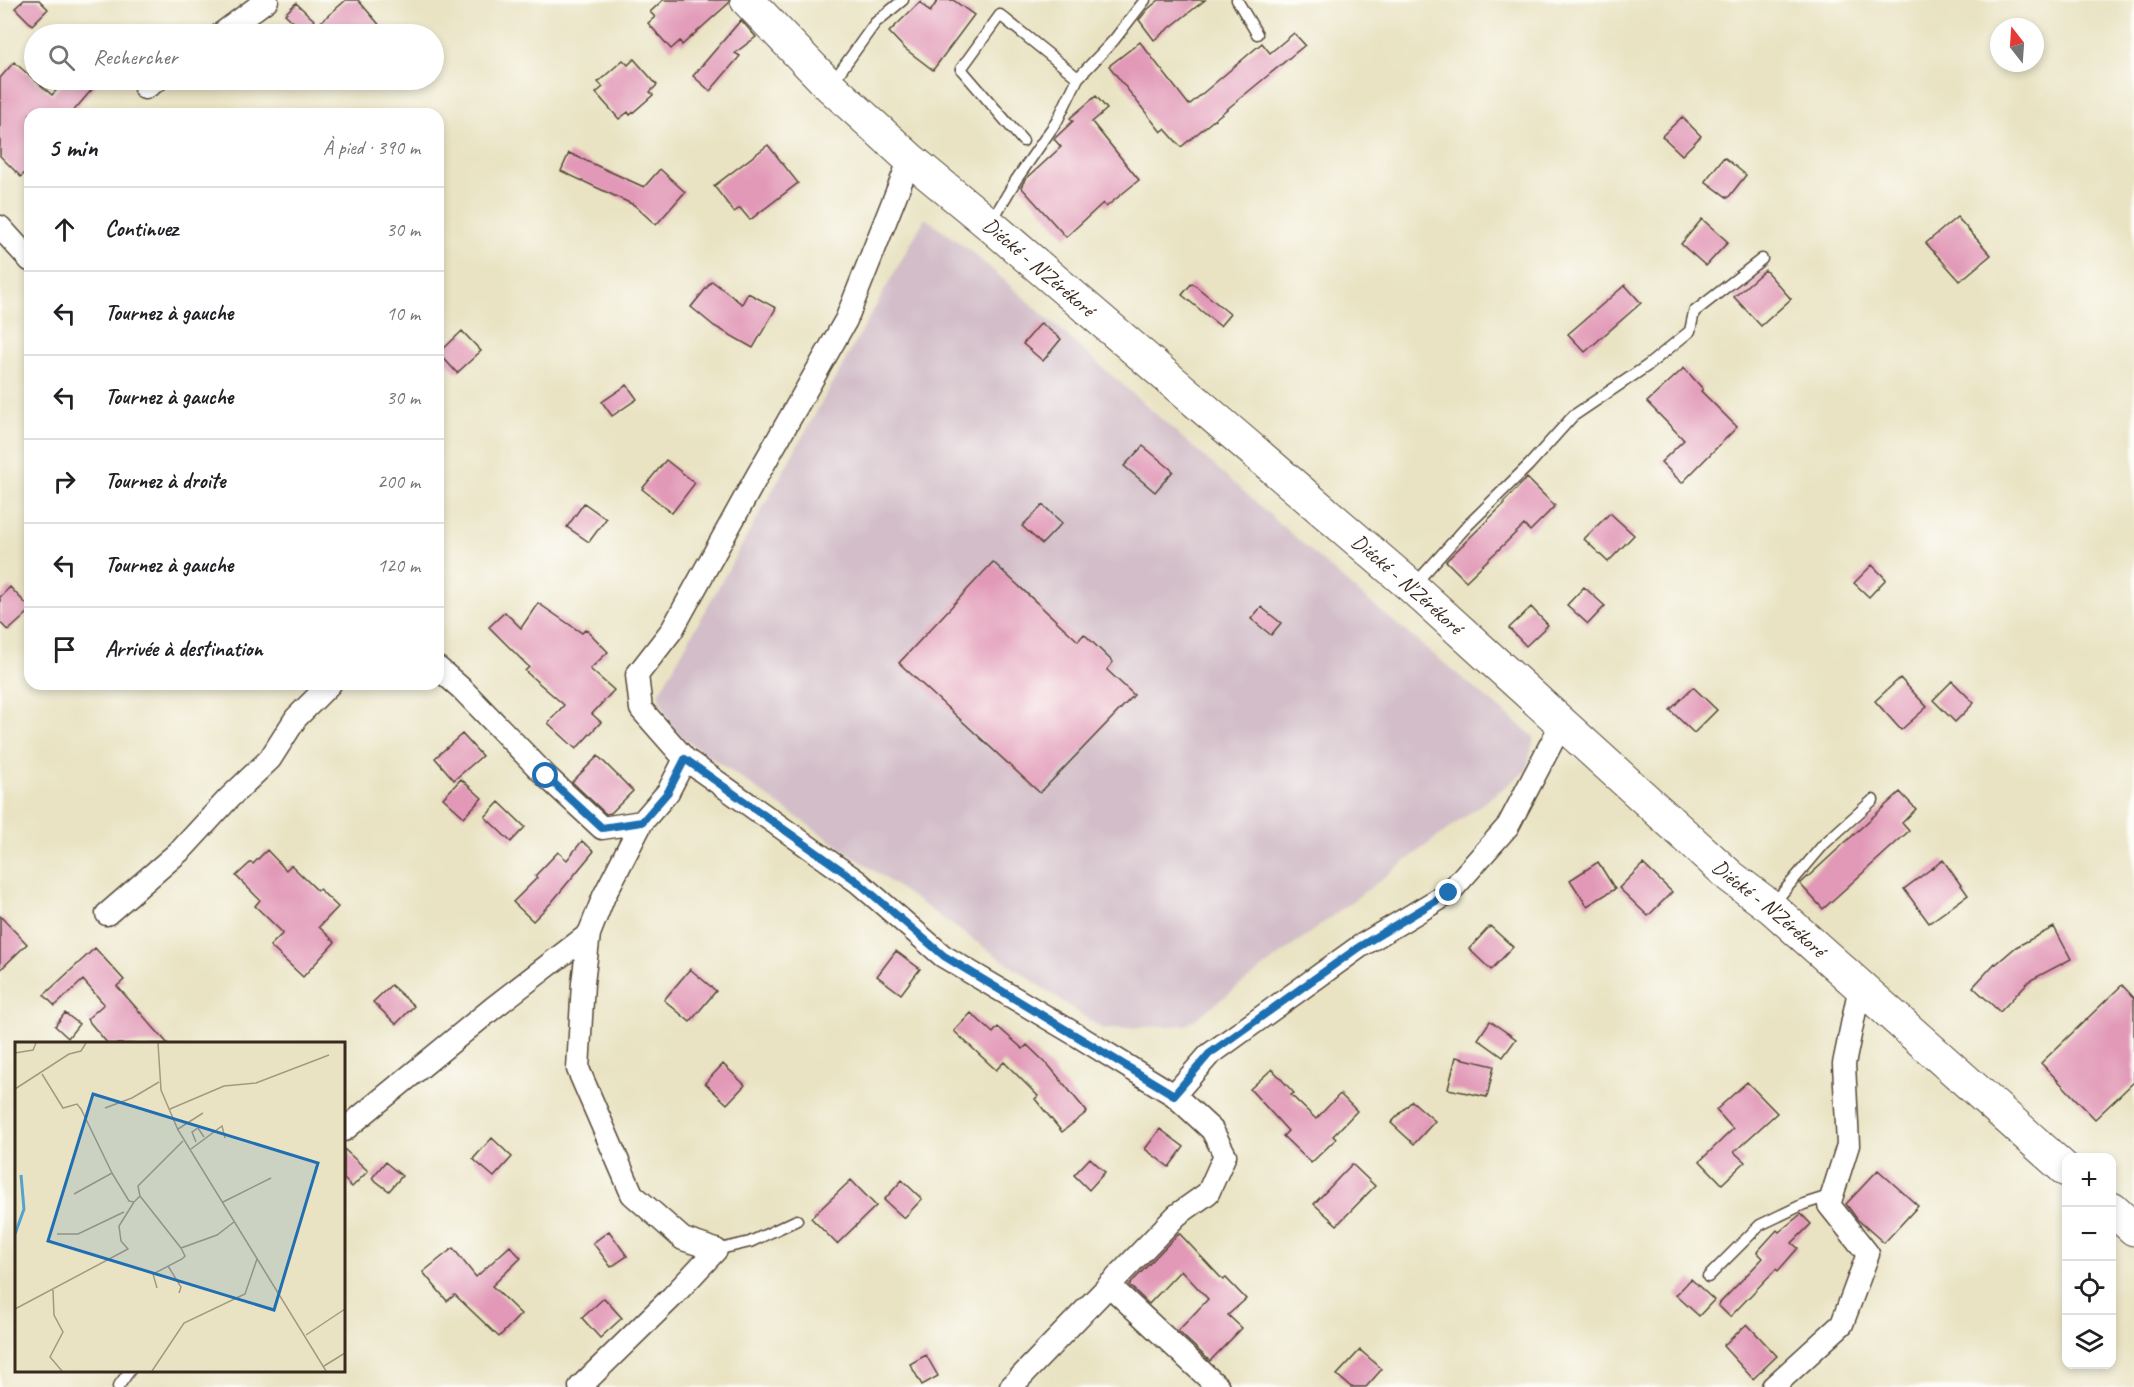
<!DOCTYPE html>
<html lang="fr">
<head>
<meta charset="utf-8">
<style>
	body { margin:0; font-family:Caveat,sans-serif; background:#f6f6f6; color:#202124 }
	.controls { position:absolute; right:18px; bottom:18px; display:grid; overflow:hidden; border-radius:12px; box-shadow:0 3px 9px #0003 }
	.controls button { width:54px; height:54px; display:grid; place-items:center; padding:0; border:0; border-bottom:2px solid #e0e0e0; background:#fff; color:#202124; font:30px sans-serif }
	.compass { position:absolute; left:1990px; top:18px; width:54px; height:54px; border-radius:50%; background:#fff; box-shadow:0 3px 9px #0003; rotate:343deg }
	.stop { position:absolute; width:18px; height:18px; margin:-14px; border:4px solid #1f6fb2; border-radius:50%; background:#fff }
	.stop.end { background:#1f6fb2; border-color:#fff; box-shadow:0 2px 6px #0008 }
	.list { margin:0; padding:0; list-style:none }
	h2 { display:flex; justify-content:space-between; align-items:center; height:78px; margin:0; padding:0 24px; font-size:26px }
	h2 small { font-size:20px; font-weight:400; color:#757577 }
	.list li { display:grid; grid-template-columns:39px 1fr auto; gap:18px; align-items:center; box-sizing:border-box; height:84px; padding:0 24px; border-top:2px solid #e0e0e0 }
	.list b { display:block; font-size:22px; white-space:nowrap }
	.list em { font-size:20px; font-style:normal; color:#757577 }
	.icon { flex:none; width:33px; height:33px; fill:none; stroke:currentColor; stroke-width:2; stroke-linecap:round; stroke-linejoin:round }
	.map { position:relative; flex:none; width:2134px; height:1387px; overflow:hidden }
	.search { position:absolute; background:#fff; box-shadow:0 3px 9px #0003; left:24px; top:24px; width:420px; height:66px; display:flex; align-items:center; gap:15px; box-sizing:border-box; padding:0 21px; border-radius:33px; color:#757577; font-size:22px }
	.panel { position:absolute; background:#fff; box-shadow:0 3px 9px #0003; left:24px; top:108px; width:420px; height:582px; border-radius:18px }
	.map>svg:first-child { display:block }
	.industrial { fill:#d2bdc8 }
	.building { fill:#e299b7 }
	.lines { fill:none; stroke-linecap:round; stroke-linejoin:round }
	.lane-casing { stroke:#554637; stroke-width:13 }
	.street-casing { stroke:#554637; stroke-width:25 }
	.highway-casing { stroke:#554637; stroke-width:35 }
	.lane { stroke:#fff; stroke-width:10 }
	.street { stroke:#fff; stroke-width:22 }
	.highway { stroke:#fff; stroke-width:33 }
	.route { stroke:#1f6fb2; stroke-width:8 }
	.labels { text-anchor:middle; stroke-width:4.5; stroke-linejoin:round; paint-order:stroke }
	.street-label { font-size:21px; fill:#3b2a1e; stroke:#fdfcf7 }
	.inset-river { fill:none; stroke:#57a1cf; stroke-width:3 }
	.inset-road { fill:none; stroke:#a39981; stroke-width:1.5 }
	.view { fill:#1f6fb2; fill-opacity:0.15; stroke:#1f6fb2; stroke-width:3 }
	.inset-edge { fill:none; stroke:#3b2a1e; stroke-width:3 }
</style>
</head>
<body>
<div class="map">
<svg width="2134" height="1387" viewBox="0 0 2134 1387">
	<rect width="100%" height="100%" fill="#fdfcf7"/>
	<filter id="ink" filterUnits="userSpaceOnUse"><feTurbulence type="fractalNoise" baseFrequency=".0167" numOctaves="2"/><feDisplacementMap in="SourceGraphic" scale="12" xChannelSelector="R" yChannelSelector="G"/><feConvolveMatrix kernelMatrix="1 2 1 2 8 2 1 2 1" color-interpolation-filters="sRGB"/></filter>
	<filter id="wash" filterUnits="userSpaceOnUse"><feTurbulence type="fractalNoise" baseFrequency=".008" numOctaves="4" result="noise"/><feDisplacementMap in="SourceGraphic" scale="24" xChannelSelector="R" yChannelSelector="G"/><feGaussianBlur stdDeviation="1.35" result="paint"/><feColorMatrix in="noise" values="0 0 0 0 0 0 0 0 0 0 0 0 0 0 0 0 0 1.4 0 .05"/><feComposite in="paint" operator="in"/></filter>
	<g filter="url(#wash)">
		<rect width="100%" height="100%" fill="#e9e3c3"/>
		<path class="industrial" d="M 925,218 L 972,252 L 1354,589 L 1534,737 L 1527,770 L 1187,1025 L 1102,1029 L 673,731 L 658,695 Z"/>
		<g id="blocks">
			<path class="building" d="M 24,0 L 39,0 L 48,9 L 32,25 L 15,8 Z
				M 346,0 L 358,0 L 382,28 L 374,34 L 323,34 L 316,26 Z
				M 663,0 L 729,0 L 729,3 L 682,45 L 680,41 L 671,49 L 648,23 L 655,17 L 650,12 Z
				M 938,0 L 953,0 L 974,15 L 933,70 L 904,48 L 889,32 L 920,2 L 930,12 Z
				M 1159,0 L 1205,0 L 1154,40 L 1139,20 L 1148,9 Z
				M 296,3 L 314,20 L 303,31 L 285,14 Z
				M 741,20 L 756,37 L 735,53 L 740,56 L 710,91 L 693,76 Z
				M 1294,33 L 1305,45 L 1181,147 L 1165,129 L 1161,132 L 1109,66 L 1140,42 L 1189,105 L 1262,43 L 1270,53 Z
				M 634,59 L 657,85 L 650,92 L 653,95 L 630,115 L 628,112 L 619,119 L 596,93 L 603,87 L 598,82 L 623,60 L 628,65 Z
				M 14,62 L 52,95 L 66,80 L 100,80 L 71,114 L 30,114 L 30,167 L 21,177 L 0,156 L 0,78 Z
				M 1096,96 L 1107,109 L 1092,122 L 1139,180 L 1106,207 L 1103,203 L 1066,237 L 1021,187 L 1025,180 L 1061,147 L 1054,139 L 1073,121 L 1070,118 Z
				M 1682,117 L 1701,136 L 1682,155 L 1662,136 Z
				M 768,145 L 798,183 L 750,220 L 740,208 L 734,212 L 714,186 Z
				M 569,153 L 644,187 L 660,169 L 685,192 L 656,225 L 634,205 L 561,171 Z
				M 1724,157 L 1746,175 L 1728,198 L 1705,181 Z
				M 1957,217 L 1991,255 L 1960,281 L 1926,243 Z
				M 1702,219 L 1728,242 L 1706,266 L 1681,244 Z
				M 1765,270 L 1791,299 L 1761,326 L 1734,297 Z
				M 712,281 L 742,304 L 748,293 L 776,308 L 753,348 L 714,326 L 691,307 Z
				M 1192,283 L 1230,314 L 1220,326 L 1182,295 Z
				M 1625,285 L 1641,303 L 1585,352 L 1568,334 Z
				M 1041,323 L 1061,339 L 1043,361 L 1023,344 Z
				M 462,331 L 481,351 L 457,373 L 439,353 Z
				M 1684,368 L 1703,389 L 1701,391 L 1737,427 L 1682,483 L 1661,462 L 1684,440 L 1647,402 Z
				M 627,385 L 637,399 L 612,416 L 602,402 Z
				M 1143,446 L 1173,471 L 1155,492 L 1124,466 Z
				M 666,460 L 695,483 L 672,513 L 642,489 Z
				M 1527,478 L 1555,506 L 1530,531 L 1524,525 L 1466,581 L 1446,561 L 1504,504 L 1503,503 Z
				M 584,503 L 606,519 L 589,542 L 567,527 Z
				M 1043,505 L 1062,523 L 1042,544 L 1022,526 Z
				M 1610,513 L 1634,535 L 1608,562 L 1584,539 Z
				M 993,562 L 1078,641 L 1084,634 L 1113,662 L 1107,670 L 1134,695 L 1040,793 L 899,663 Z
				M 1872,565 L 1886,579 L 1869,597 L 1854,583 Z
				M 10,587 L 30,608 L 30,611 L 8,631 L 0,622 L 0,597 Z
				M 1584,587 L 1605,606 L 1588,624 L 1567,605 Z
				M 538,603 L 582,633 L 586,629 L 608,652 L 590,669 L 614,690 L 592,714 L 601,722 L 576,749 L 548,723 L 564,705 L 525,671 L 529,667 L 489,627 L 505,612 L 521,628 Z
				M 1261,607 L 1281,623 L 1271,635 L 1251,619 Z
				M 1531,607 L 1548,625 L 1526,646 L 1509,628 Z
				M 1900,678 L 1927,707 L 1901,730 L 1875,701 Z
				M 1952,681 L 1974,703 L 1955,722 L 1933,700 Z
				M 1693,687 L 1717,710 L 1694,733 L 1670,710 Z
				M 462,734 L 482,756 L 454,780 L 435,758 Z
				M 598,756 L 633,791 L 611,813 L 606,814 L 572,782 Z
				M 461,779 L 482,798 L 464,817 L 443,798 Z
				M 1900,792 L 1916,809 L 1902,823 L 1909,831 L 1823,909 L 1800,884 Z
				M 499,802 L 525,827 L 511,842 L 485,817 Z
				M 582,841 L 594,851 L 551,903 L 533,921 L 513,902 L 537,878 L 535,876 L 558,852 L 567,860 Z
				M 267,850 L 286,870 L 291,865 L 317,890 L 319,889 L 338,907 L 319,927 L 335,942 L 303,977 L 270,946 L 283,933 L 255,906 L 260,900 L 236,876 L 251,862 L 253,864 Z
				M 1943,860 L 1968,895 L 1929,923 L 1904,889 Z
				M 1598,862 L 1615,889 L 1587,906 L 1570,880 Z
				M 1643,864 L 1672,892 L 1648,916 L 1619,888 Z
				M 0,916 L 27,944 L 0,970 Z
				M 1490,926 L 1513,947 L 1491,970 L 1469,949 Z
				M 2054,927 L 2071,959 L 2029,981 L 2000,1012 L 1973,987 L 1995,963 L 1996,964 L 2016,947 Z
				M 95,948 L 124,980 L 117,986 L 168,1044 L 108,1044 L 87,1019 L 104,1004 L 83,980 L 55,1006 L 44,995 Z
				M 896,951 L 920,969 L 901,994 L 877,976 Z
				M 690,969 L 716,991 L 690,1022 L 664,1000 Z
				M 391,985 L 414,1006 L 396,1024 L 373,1002 Z
				M 2122,985 L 2134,998 L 2134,1082 L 2095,1119 L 2041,1063 Z
				M 65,1013 L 79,1024 L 68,1038 L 55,1026 Z
				M 971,1013 L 993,1033 L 998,1027 L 1023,1049 L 1027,1045 L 1050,1067 L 1087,1112 L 1062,1132 L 1035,1099 L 1038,1096 L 1004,1062 L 996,1070 L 954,1031 Z
				M 1490,1021 L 1516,1039 L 1503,1057 L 1478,1039 Z
				M 1456,1057 L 1494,1066 L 1487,1097 L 1448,1089 Z
				M 723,1064 L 745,1085 L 727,1104 L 705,1083 Z
				M 1272,1069 L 1294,1093 L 1291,1095 L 1316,1119 L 1340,1094 L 1357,1111 L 1333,1136 L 1336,1139 L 1311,1163 L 1283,1136 L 1288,1131 L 1250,1089 Z
				M 1747,1082 L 1777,1113 L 1734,1152 L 1745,1162 L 1722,1184 L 1700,1161 L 1733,1129 L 1716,1110 Z
				M 1412,1101 L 1435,1121 L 1414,1144 L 1391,1123 Z
				M 1160,1129 L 1184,1147 L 1169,1167 L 1145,1149 Z
				M 492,1138 L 512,1157 L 494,1177 L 473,1159 Z
				M 344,1149 L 368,1171 L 352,1187 L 344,1179 Z
				M 1090,1158 L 1105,1172 L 1089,1190 L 1074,1175 Z
				M 385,1162 L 402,1176 L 389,1191 L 372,1178 Z
				M 1352,1164 L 1375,1186 L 1337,1225 L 1314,1204 Z
				M 1878,1170 L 1918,1206 L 1884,1243 L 1857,1219 L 1846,1204 Z
				M 851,1180 L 876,1206 L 837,1244 L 811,1218 Z
				M 902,1180 L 922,1199 L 904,1218 L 884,1200 Z
				M 1801,1214 L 1811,1224 L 1792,1243 L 1798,1248 L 1778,1271 L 1776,1269 L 1730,1317 L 1718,1305 L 1763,1258 L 1757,1252 L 1777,1230 L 1779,1232 Z
				M 609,1231 L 627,1256 L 611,1267 L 593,1243 Z
				M 1179,1233 L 1223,1280 L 1226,1278 L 1246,1299 L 1228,1315 L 1242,1328 L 1210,1361 L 1178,1331 L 1208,1299 L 1181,1270 L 1149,1304 L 1129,1285 Z
				M 510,1246 L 521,1258 L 492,1286 L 521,1314 L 499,1337 L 455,1295 L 447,1301 L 423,1272 L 453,1248 L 476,1277 Z
				M 1691,1279 L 1714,1300 L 1699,1316 L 1676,1295 Z
				M 604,1298 L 622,1318 L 600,1338 L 582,1318 Z
				M 1747,1324 L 1777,1356 L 1753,1379 L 1723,1346 Z
				M 1360,1350 L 1382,1369 L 1366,1387 L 1351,1387 L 1337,1375 Z
				M 926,1355 L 938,1376 L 922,1385 L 910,1364 Z"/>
		</g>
	</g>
	<g filter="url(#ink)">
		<use href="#blocks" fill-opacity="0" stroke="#554637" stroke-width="1.5"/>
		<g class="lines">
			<defs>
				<path id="lane" d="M 1237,0 L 1257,34
					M 832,83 L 875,23 L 903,0
					M 1023,141 L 961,69 L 1000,15 L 1078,78
					M 991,222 L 1016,180 L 1057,121 L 1078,78 L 1114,40 L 1145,0
					M 1414,585 L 1468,525 L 1529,465 L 1573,416 L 1647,366 L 1690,331 L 1694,312 L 1762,259
					M 1773,904 L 1824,844 L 1873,800
					M 716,1250 L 750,1242 L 797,1220
					M 1708,1277 L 1760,1225 L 1804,1204 L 1832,1195
					M 118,1387 L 130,1370"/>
				<path id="street" d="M 221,34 L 267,0
					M 145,88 L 157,80
					M 0,227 L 30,260
					M 438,668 L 462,689 L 546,776 L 602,828 L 642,822 L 668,792 L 685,759 L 641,709 L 637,675 L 672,630 L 757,476 L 846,320 L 910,159
					M 685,759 L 858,882 L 943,956 L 1075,1034 L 1174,1095 L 1209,1055 L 1359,947 L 1449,893 L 1508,826 L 1562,723
					M 107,914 L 182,849 L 229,798 L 270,759 L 296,718 L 330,684
					M 344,1130 L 493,1008 L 589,934
					M 1109,1285 L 1218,1387
					M 580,1387 L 672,1297 L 716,1250 L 683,1239 L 632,1194 L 578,1069 L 583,983 L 589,934 L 604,896 L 642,822
					M 1011,1387 L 1177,1215 L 1208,1193 L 1225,1155 L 1212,1130 L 1174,1095
					M 1773,1387 L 1842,1324 L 1868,1254 L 1829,1205 L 1848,1145 L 1844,1064 L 1860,986"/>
				<g id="highway">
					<path id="s1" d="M 747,0 L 830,86 L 910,159 L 989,224 L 1412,587 L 1731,877 L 1771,907 L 2066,1170"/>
					<path d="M 2112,1209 L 2134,1229"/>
				</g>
			</defs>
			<use href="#lane" class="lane-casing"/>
			<use href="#street" class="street-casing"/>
			<use href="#highway" class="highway-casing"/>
			<use href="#lane" class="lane"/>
			<use href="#street" class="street"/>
			<use href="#highway" class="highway"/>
		</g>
	</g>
	<g class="lines" filter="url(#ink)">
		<path class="route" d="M 546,776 L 602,828 L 642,822 L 668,792 L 685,759 L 858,882 L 944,956 L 1174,1095 L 1209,1054 L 1359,947 L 1449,893"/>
	</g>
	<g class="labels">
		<g class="street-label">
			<text dy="7" stroke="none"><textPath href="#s1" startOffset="396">Diécké - N'Zérékoré</textPath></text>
			<text dy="7" stroke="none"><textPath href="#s1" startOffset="882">Diécké - N'Zérékoré</textPath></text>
			<text dy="7" stroke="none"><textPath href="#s1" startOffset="1368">Diécké - N'Zérékoré</textPath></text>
		</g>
	</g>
	<g transform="translate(15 1042)">
		<rect width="330" height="330" fill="#e9e3c3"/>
		<path class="inset-river" d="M 0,192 L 9,167 L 6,133"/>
		<path class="inset-road" d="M 143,1 L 146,48 L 163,88 L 311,329M 0,11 L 18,8 L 21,1M 27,32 L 48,66 L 62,62 L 66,67 L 97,131M 0,47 L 54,12 L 66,9 L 71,1M 90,66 L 117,56 L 144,40M 155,67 L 209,44 L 241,41 L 314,13M 163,87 L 188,71M 181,100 L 177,90 L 183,86 L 189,95M 176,107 L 207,84 L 210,96M 59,152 L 97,131 L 114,159 L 119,160 L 125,154 L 123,144 L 168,99M 125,154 L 166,206 L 202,193 L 219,180M 208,160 L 256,136M 42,192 L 63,192 L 109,170M 153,224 L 166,245 L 164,251M 142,246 L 138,232 L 167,217 L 170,214 L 166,206M 38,248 L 39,273 L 48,290 L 35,315 L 47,329M 0,267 L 113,207 L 106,199 L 104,184 L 119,160M 291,293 L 330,267M 309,324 L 330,311M 137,329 L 169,281 L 230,252 L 242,217"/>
		<path class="view" d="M 78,52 L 303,121 L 259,268 L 33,199 Z"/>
		<rect width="330" height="330" class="inset-edge"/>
	</g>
</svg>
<div class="controls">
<button>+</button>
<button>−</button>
<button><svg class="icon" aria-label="locate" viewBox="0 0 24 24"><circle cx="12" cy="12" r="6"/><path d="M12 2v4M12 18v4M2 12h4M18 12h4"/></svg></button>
<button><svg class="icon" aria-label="layers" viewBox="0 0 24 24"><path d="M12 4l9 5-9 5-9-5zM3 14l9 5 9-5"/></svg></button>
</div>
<svg class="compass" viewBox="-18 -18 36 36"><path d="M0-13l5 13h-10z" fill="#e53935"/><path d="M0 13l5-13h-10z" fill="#757577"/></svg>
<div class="stop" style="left:546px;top:776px"></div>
<div class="stop end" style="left:1449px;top:893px"></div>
<div class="search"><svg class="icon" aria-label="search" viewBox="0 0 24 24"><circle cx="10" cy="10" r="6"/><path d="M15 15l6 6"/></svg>Rechercher</div>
<section class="panel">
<h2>5 min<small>À pied · 390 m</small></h2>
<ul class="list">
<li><svg class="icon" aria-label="ahead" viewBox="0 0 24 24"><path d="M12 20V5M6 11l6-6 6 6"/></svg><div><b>Continuez</b></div><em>30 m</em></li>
<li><svg class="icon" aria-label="left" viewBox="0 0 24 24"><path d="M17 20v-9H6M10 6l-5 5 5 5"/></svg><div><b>Tournez à gauche</b></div><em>10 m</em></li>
<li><svg class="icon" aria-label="left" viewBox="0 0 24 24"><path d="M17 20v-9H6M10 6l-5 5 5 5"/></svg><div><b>Tournez à gauche</b></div><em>30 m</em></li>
<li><svg class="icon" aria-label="right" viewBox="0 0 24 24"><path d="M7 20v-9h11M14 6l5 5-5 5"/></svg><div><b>Tournez à droite</b></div><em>200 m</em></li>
<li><svg class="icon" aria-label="left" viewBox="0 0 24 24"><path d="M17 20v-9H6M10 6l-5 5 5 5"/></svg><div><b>Tournez à gauche</b></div><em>120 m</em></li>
<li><svg class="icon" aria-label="arrive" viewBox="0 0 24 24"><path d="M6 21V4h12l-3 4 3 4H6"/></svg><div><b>Arrivée à destination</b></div></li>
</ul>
</section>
</div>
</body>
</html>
